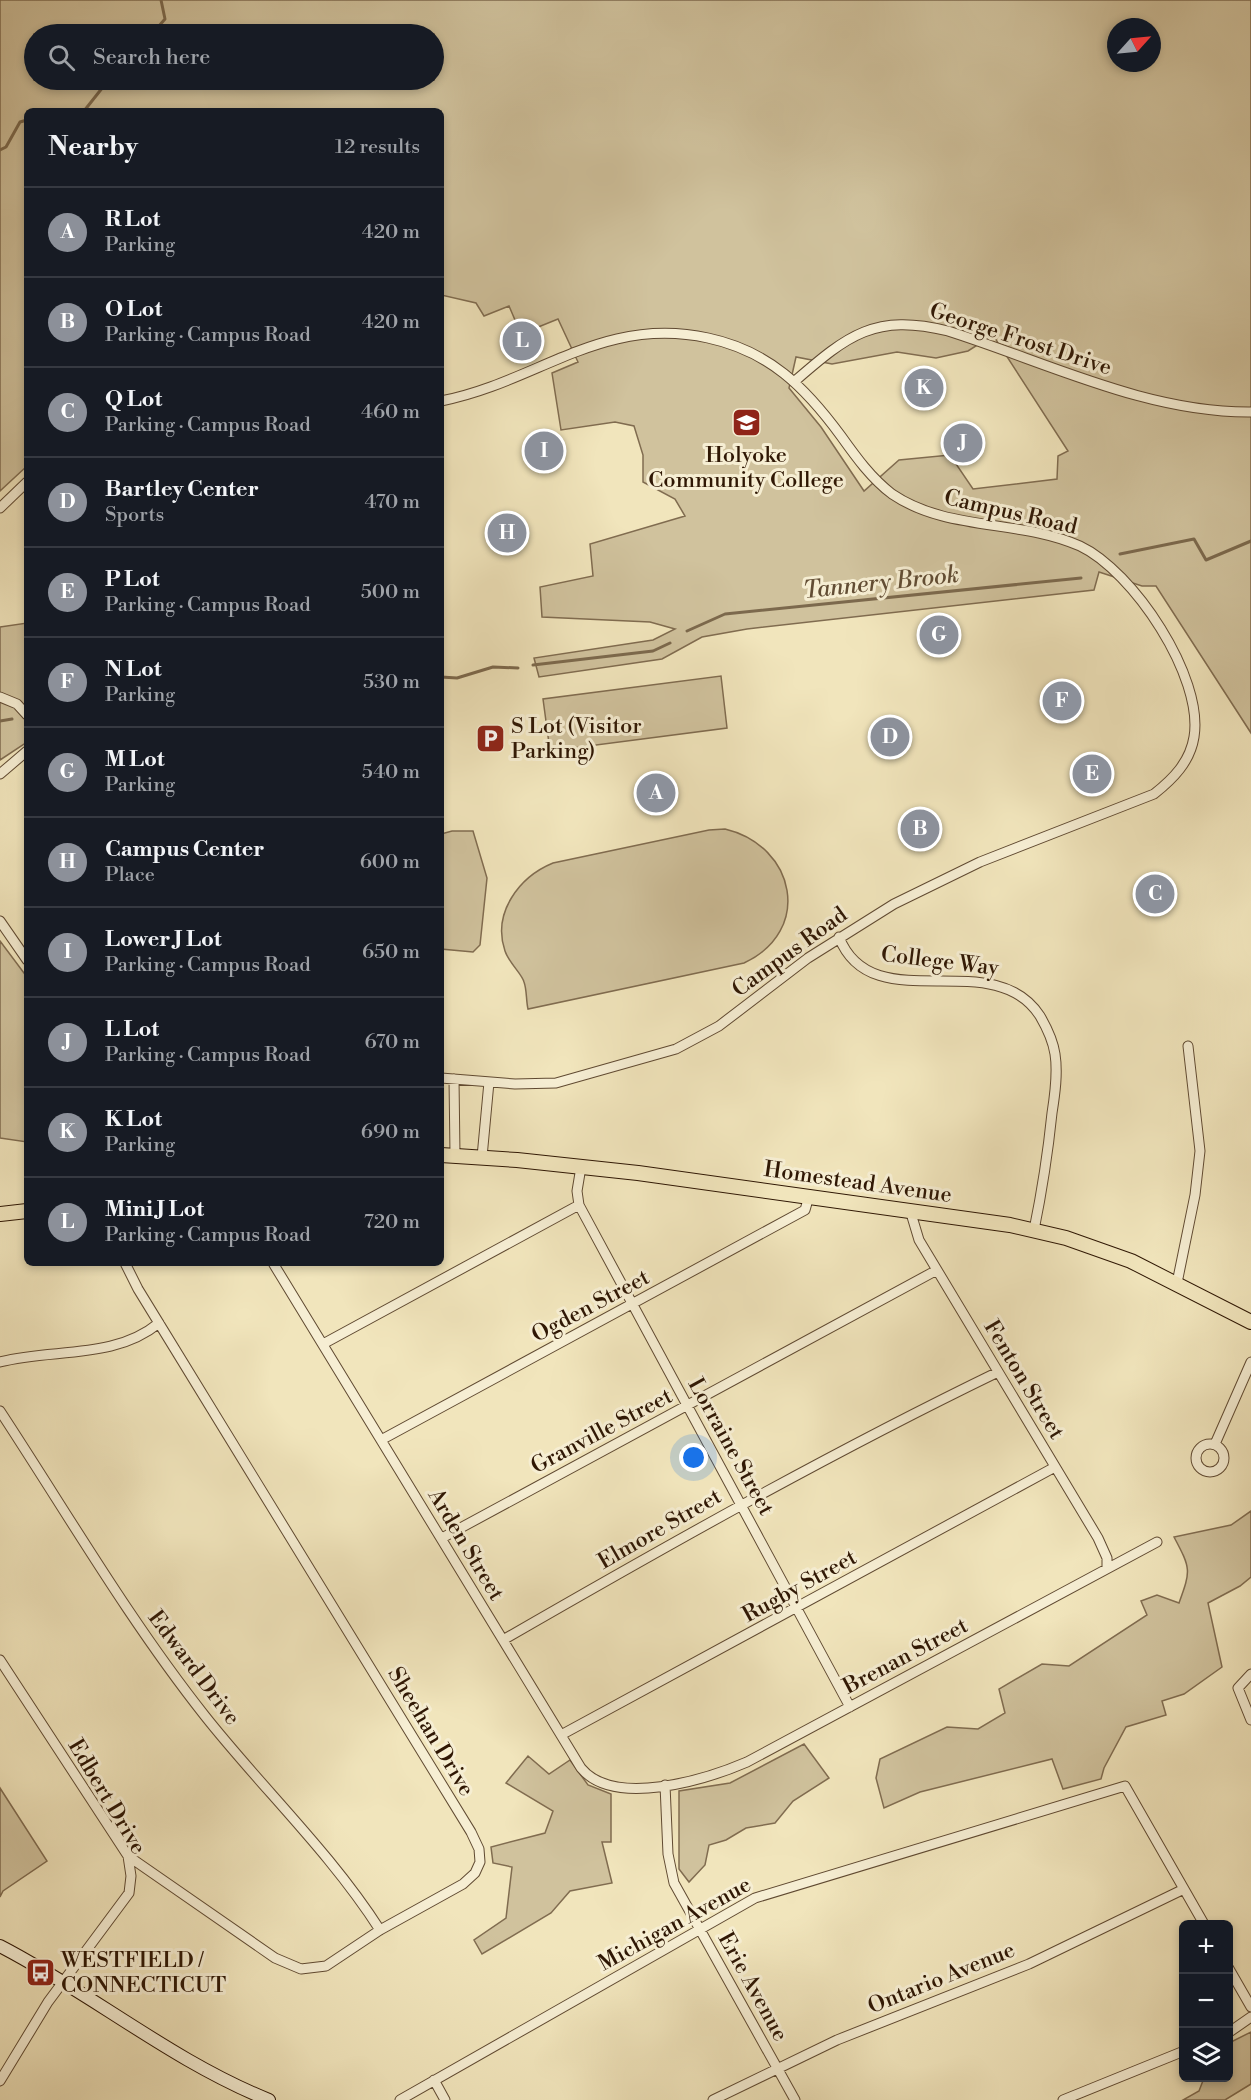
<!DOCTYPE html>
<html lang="en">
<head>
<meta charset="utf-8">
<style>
	body { margin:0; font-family:"Libre Bodoni",serif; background:#242831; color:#f1f3f6 }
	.controls { position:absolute; right:18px; bottom:18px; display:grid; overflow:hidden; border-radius:9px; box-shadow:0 3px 9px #0003 }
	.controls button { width:54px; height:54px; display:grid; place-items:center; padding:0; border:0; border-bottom:2px solid #363941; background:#171b24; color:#f1f3f6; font:30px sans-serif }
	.compass { position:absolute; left:1107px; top:18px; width:54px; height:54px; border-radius:50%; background:#171b24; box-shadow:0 3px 9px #0003; rotate:63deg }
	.you { position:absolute; left:694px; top:1458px; width:21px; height:21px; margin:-15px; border:4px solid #fff; border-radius:50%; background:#1a73e8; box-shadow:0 0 0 9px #1a73e833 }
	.badge { display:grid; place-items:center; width:39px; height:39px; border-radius:50%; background:#8c9099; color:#fff; font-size:20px; font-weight:700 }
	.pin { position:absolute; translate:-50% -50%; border:3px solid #fff; box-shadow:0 2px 6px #0006 }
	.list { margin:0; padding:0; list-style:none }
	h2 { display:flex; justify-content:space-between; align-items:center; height:78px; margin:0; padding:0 24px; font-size:26px }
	h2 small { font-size:20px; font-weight:400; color:#9ea1a6 }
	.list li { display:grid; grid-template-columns:39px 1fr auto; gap:18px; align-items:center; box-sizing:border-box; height:90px; padding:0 24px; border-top:2px solid #363941 }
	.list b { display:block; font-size:22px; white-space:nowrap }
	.list p { margin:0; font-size:20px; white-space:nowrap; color:#9ea1a6 }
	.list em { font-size:20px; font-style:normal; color:#9ea1a6 }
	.icon { flex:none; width:33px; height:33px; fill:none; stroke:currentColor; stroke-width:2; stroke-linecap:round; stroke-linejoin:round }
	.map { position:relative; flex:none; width:1251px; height:2100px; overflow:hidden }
	.search { position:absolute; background:#171b24; box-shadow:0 3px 9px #0003; left:24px; top:24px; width:420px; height:66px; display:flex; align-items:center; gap:15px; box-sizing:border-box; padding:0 21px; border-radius:33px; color:#9ea1a6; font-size:22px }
	.panel { position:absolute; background:#171b24; box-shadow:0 3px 9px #0003; left:24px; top:108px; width:420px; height:1158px; border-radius:9px }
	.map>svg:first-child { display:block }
	.green { fill:#d0c29d; stroke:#806c50; stroke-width:1.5; fill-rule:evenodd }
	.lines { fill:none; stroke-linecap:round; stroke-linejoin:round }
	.stream { stroke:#7c694d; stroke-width:3 }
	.minor-casing { stroke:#604a32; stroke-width:11 }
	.secondary-casing { stroke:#2f1704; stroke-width:14 }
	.primary-casing { stroke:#2f1704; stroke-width:16 }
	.minor { stroke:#f6eed3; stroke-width:9 }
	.secondary { stroke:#f6eed3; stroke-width:12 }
	.primary { stroke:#f1e5bc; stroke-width:14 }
	.labels { text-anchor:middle; stroke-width:6; stroke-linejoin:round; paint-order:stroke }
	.street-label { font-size:22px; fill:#2f1704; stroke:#f6eed3 }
	.poi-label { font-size:22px; fill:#2f1704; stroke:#f6eed3; text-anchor:start }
	.water-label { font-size:24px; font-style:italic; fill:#624d34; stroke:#f6eed3 }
</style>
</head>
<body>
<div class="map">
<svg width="1251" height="2100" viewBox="0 0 1251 2100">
	<rect width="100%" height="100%" fill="#f1e5bc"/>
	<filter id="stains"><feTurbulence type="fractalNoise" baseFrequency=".00333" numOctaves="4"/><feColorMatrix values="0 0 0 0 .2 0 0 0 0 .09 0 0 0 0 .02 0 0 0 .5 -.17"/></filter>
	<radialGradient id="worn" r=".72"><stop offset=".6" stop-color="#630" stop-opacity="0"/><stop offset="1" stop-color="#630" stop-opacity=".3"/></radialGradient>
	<path class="green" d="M 0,0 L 1251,0 L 1251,733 L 1156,586 L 1142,586 L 1099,572 L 1094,590 L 747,629 L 702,637 L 662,659 L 539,677 L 534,658 L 653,640 L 675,629 L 650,622 L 542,617 L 540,587 L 593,576 L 590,544 L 685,516 L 675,499 L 643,482 L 643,455 L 634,426 L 615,422 L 561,430 L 552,373 L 578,362 L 558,319 L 521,334 L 509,306 L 484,316 L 476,303 L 441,295 L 441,111 L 27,111 L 27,466 L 0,491 ZM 1116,27 L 1152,27 L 1152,63 L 1116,63 ZM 34,34 L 434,34 L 434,80 L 34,80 ZM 993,335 L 1068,451 L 1058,456 L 1057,479 L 973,489 L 950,455 L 899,460 L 864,491 L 821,427 L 789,388 L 796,357 L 832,364 L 897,352 L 936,358 L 968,351 Z
		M 27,623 L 27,742 L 0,760 L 0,627 Z
		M 721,676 L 727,728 L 550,751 L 543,699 Z
		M 725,829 C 796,846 813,931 744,963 L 528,1009 C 526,1001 527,990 524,982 C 522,974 509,963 505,951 C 492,913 519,877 553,863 L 709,830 Z
		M 452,831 L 473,831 L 487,878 L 480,945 L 473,952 L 441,949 L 441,834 Z
		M 0,941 L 27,977 L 27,1142 L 0,1138 Z
		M 1251,1511 L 1251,1577 L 1240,1586 L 1208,1603 L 1222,1667 L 1184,1694 L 1162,1701 L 1166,1715 L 1126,1727 L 1104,1768 L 1101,1779 L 1063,1789 L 1052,1759 L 920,1792 L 884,1808 L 876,1778 L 880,1759 L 947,1727 L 978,1729 L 1005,1713 L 999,1689 L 1042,1664 L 1069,1666 L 1147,1615 L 1141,1601 L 1157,1595 L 1179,1603 C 1191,1570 1191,1569 1174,1537 L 1231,1525 Z
		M 804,1744 L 829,1778 L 793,1801 L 775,1823 L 746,1828 L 726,1840 L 709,1845 L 705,1865 L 689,1882 L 679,1869 L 679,1791 L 730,1783 Z
		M 528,1756 L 549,1774 L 570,1760 L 588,1785 L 611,1794 L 611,1842 L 602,1842 L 612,1883 L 570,1891 L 551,1913 L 482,1954 L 474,1940 L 506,1918 L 512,1867 L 493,1863 L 491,1847 L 545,1833 L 553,1811 L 506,1783 Z
		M 0,1788 L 47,1861 L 3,1891 L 0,1897 Z
		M 1251,2032 L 1251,2084 L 1225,2100 L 1183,2100 L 1199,2091 L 1204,2078 L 1228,2078 L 1229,2043 Z"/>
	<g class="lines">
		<path class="stream" d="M 152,34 L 165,19 L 161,0
			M 84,111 L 103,87 L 126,80
			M 0,150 L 6,147 L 20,122 L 27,120
			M 1120,554 L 1194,539 L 1206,560 L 1251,541
			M 687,631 L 725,614 L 1081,578
			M 533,665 L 653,651 L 670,643
			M 441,677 L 457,678 L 493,667 L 518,668
			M 0,721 L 12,719"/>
		<defs>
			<path id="minor" d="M 795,381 C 848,335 875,313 948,331 C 1046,362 1147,413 1251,412
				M 441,401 C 538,382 602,315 708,338 C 769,351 805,387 841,436 C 856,457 871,478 892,494 C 948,532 1020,519 1080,546 C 1133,571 1204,677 1194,737 C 1190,762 1173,779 1154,794 L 980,862 L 894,904 L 808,958 L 719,1026 L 676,1049 L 556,1083 L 515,1084 L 441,1078
				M 0,508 L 27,482
				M 0,697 L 17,704 L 27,715
				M 0,774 L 27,751
				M 0,921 L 27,960
				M 839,937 C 872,1022 993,943 1040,1016 C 1047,1028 1053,1041 1055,1054 C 1058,1073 1055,1094 1052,1113 C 1048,1152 1042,1191 1034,1230
				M 454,1079 L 455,1155
				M 482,1157 L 489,1082
				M 579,1205 L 850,1707
				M 910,1210 L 919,1240 L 1098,1538 L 1107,1558 L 1107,1567
				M 125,1263 L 138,1289 L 471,1832 L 479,1849 L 480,1862 L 475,1873 L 463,1884 L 380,1930 L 326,1966 L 301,1969 L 275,1958 L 128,1856
				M 273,1263 L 581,1768 C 614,1808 705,1780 747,1762 L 1157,1542
				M 1177,1283 L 1195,1195 L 1200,1151 L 1188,1046
				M 323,1344 L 579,1205 L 577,1191 L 581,1167
				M 0,1362 C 53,1348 114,1360 159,1323
				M 0,1411 C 67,1513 129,1620 205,1716 C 262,1788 330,1852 380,1930
				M 381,1440 L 805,1210 L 809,1196
				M1196 1458a14 14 0 1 1 28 0a14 14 0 1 1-28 0Z
				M 1215,1444 L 1251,1362
				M 442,1538 L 937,1270
				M 503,1640 C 666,1546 829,1454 998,1372
				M 0,1660 L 128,1856 L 131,1876 L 129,1893 L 48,2002 L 0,2081
				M 1251,1674 L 1238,1688 L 1251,1720
				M 561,1735 L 1055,1467
				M 665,1785 L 668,1854 L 674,1883 L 795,2100
				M 1228,1967 L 1251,2007
				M 1228,2033 L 1251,2017
				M 434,2080 L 445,2100
				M 400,2100 L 755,1898 L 1125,1786 L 1204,1924
				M 713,2100 L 837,2040 L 1029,1964 L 1184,1889
				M 1063,2100 L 1184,2051"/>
			<path id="secondary" d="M 0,1946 C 93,1994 172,2061 269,2100"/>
			<path id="primary" d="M 441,1155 L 517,1160 L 638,1173 L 1010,1225 L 1066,1238 L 1131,1261 L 1251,1322
				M 0,1214 L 27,1211"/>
		</defs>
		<use href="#minor" class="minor-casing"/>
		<use href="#secondary" class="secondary-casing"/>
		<use href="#primary" class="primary-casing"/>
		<use href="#minor" class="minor"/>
		<use href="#secondary" class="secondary"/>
		<use href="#primary" class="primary"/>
	</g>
	<defs>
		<symbol id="university-square" viewBox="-11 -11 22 22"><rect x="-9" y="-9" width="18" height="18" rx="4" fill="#8f2418" stroke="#f6eed3"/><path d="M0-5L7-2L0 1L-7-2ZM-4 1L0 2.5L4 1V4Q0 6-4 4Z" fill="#fff"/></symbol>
		<symbol id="parking-square" viewBox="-11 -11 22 22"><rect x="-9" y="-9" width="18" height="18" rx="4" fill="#8f2418" stroke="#f6eed3"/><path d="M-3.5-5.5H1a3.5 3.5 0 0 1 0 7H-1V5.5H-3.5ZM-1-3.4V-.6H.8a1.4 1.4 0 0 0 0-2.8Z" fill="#fff"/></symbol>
		<symbol id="bus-square" viewBox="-11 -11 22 22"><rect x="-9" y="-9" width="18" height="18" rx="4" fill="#8f2418" stroke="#f6eed3"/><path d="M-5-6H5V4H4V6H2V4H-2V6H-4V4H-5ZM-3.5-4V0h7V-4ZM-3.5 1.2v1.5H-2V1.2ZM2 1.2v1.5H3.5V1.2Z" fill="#fff"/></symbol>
	</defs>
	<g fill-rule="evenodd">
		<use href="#university-square" x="730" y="406" width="33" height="33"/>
		<use href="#parking-square" x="474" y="722" width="33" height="33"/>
		<use href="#bus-square" x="24" y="1956" width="33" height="33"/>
	</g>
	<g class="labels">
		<g class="street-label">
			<text transform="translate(1021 338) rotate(18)" y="8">George Frost Drive</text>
			<text transform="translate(1011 511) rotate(13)" y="8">Campus Road</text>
			<text transform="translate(789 951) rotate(-36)" y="8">Campus Road</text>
			<text transform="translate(940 960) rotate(7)" y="8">College Way</text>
			<text transform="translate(858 1181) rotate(8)" y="8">Homestead Avenue</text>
			<text transform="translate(590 1305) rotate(-28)" y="8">Ogden Street</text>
			<text transform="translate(1025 1379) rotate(59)" y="8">Fenton Street</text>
			<text transform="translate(601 1430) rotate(-28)" y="8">Granville Street</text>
			<text transform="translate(732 1446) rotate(61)" y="8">Lorraine Street</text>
			<text transform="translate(659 1528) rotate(-30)" y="8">Elmore Street</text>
			<text transform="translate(467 1544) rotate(59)" y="8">Arden Street</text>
			<text transform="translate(799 1585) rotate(-29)" y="8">Rugby Street</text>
			<text transform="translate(905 1655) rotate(-28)" y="8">Brenan Street</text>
			<text transform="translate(195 1667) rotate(53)" y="8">Edward Drive</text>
			<text transform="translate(432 1731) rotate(59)" y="8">Sheehan Drive</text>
			<text transform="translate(108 1796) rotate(59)" y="8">Edbert Drive</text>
			<text transform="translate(674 1923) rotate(-29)" y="8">Michigan Avenue</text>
			<text transform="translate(941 1977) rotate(-22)" y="8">Ontario Avenue</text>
			<text transform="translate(754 1986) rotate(61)" y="8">Erie Avenue</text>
		</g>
		<g class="poi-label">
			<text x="746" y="462" text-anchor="middle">Holyoke<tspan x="746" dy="25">Community College</tspan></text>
			<text x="511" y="733">S Lot (Visitor<tspan x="511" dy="25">Parking)</tspan></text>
			<text x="61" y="1967">WESTFIELD /<tspan x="61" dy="25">CONNECTICUT</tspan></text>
		</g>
		<g class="water-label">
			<text transform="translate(881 582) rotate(-6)" y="8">Tannery Brook</text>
		</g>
	</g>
	<rect width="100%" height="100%" filter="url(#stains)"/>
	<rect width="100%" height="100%" fill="url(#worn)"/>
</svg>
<div class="controls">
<button>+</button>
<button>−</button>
<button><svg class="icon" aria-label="layers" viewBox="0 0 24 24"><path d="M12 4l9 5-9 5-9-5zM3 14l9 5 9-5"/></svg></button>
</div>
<svg class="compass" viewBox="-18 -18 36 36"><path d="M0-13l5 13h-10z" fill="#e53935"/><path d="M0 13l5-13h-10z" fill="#9ea1a6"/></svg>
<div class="you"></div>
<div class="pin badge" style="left:656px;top:793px">A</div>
<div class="pin badge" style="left:920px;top:829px">B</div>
<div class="pin badge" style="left:1155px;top:894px">C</div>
<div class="pin badge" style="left:890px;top:737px">D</div>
<div class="pin badge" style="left:1092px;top:774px">E</div>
<div class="pin badge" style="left:1062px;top:701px">F</div>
<div class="pin badge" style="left:939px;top:635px">G</div>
<div class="pin badge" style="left:507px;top:533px">H</div>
<div class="pin badge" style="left:544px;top:451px">I</div>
<div class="pin badge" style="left:963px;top:443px">J</div>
<div class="pin badge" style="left:924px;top:388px">K</div>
<div class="pin badge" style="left:522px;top:341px">L</div>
<div class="search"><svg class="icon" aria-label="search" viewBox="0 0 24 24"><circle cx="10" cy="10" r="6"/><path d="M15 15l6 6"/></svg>Search here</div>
<section class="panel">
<h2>Nearby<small>12 results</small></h2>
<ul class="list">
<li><span class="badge">A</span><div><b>R Lot</b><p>Parking</p></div><em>420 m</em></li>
<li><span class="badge">B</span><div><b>O Lot</b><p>Parking · Campus Road</p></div><em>420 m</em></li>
<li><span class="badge">C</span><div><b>Q Lot</b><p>Parking · Campus Road</p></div><em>460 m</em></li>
<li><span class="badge">D</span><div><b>Bartley Center</b><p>Sports</p></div><em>470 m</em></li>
<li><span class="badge">E</span><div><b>P Lot</b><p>Parking · Campus Road</p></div><em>500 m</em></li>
<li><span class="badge">F</span><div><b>N Lot</b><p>Parking</p></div><em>530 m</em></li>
<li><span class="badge">G</span><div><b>M Lot</b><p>Parking</p></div><em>540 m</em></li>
<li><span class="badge">H</span><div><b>Campus Center</b><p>Place</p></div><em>600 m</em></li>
<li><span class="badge">I</span><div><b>Lower J Lot</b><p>Parking · Campus Road</p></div><em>650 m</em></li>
<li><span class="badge">J</span><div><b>L Lot</b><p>Parking · Campus Road</p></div><em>670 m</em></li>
<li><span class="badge">K</span><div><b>K Lot</b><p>Parking</p></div><em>690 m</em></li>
<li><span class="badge">L</span><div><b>Mini J Lot</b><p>Parking · Campus Road</p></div><em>720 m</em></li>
</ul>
</section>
</div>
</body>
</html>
